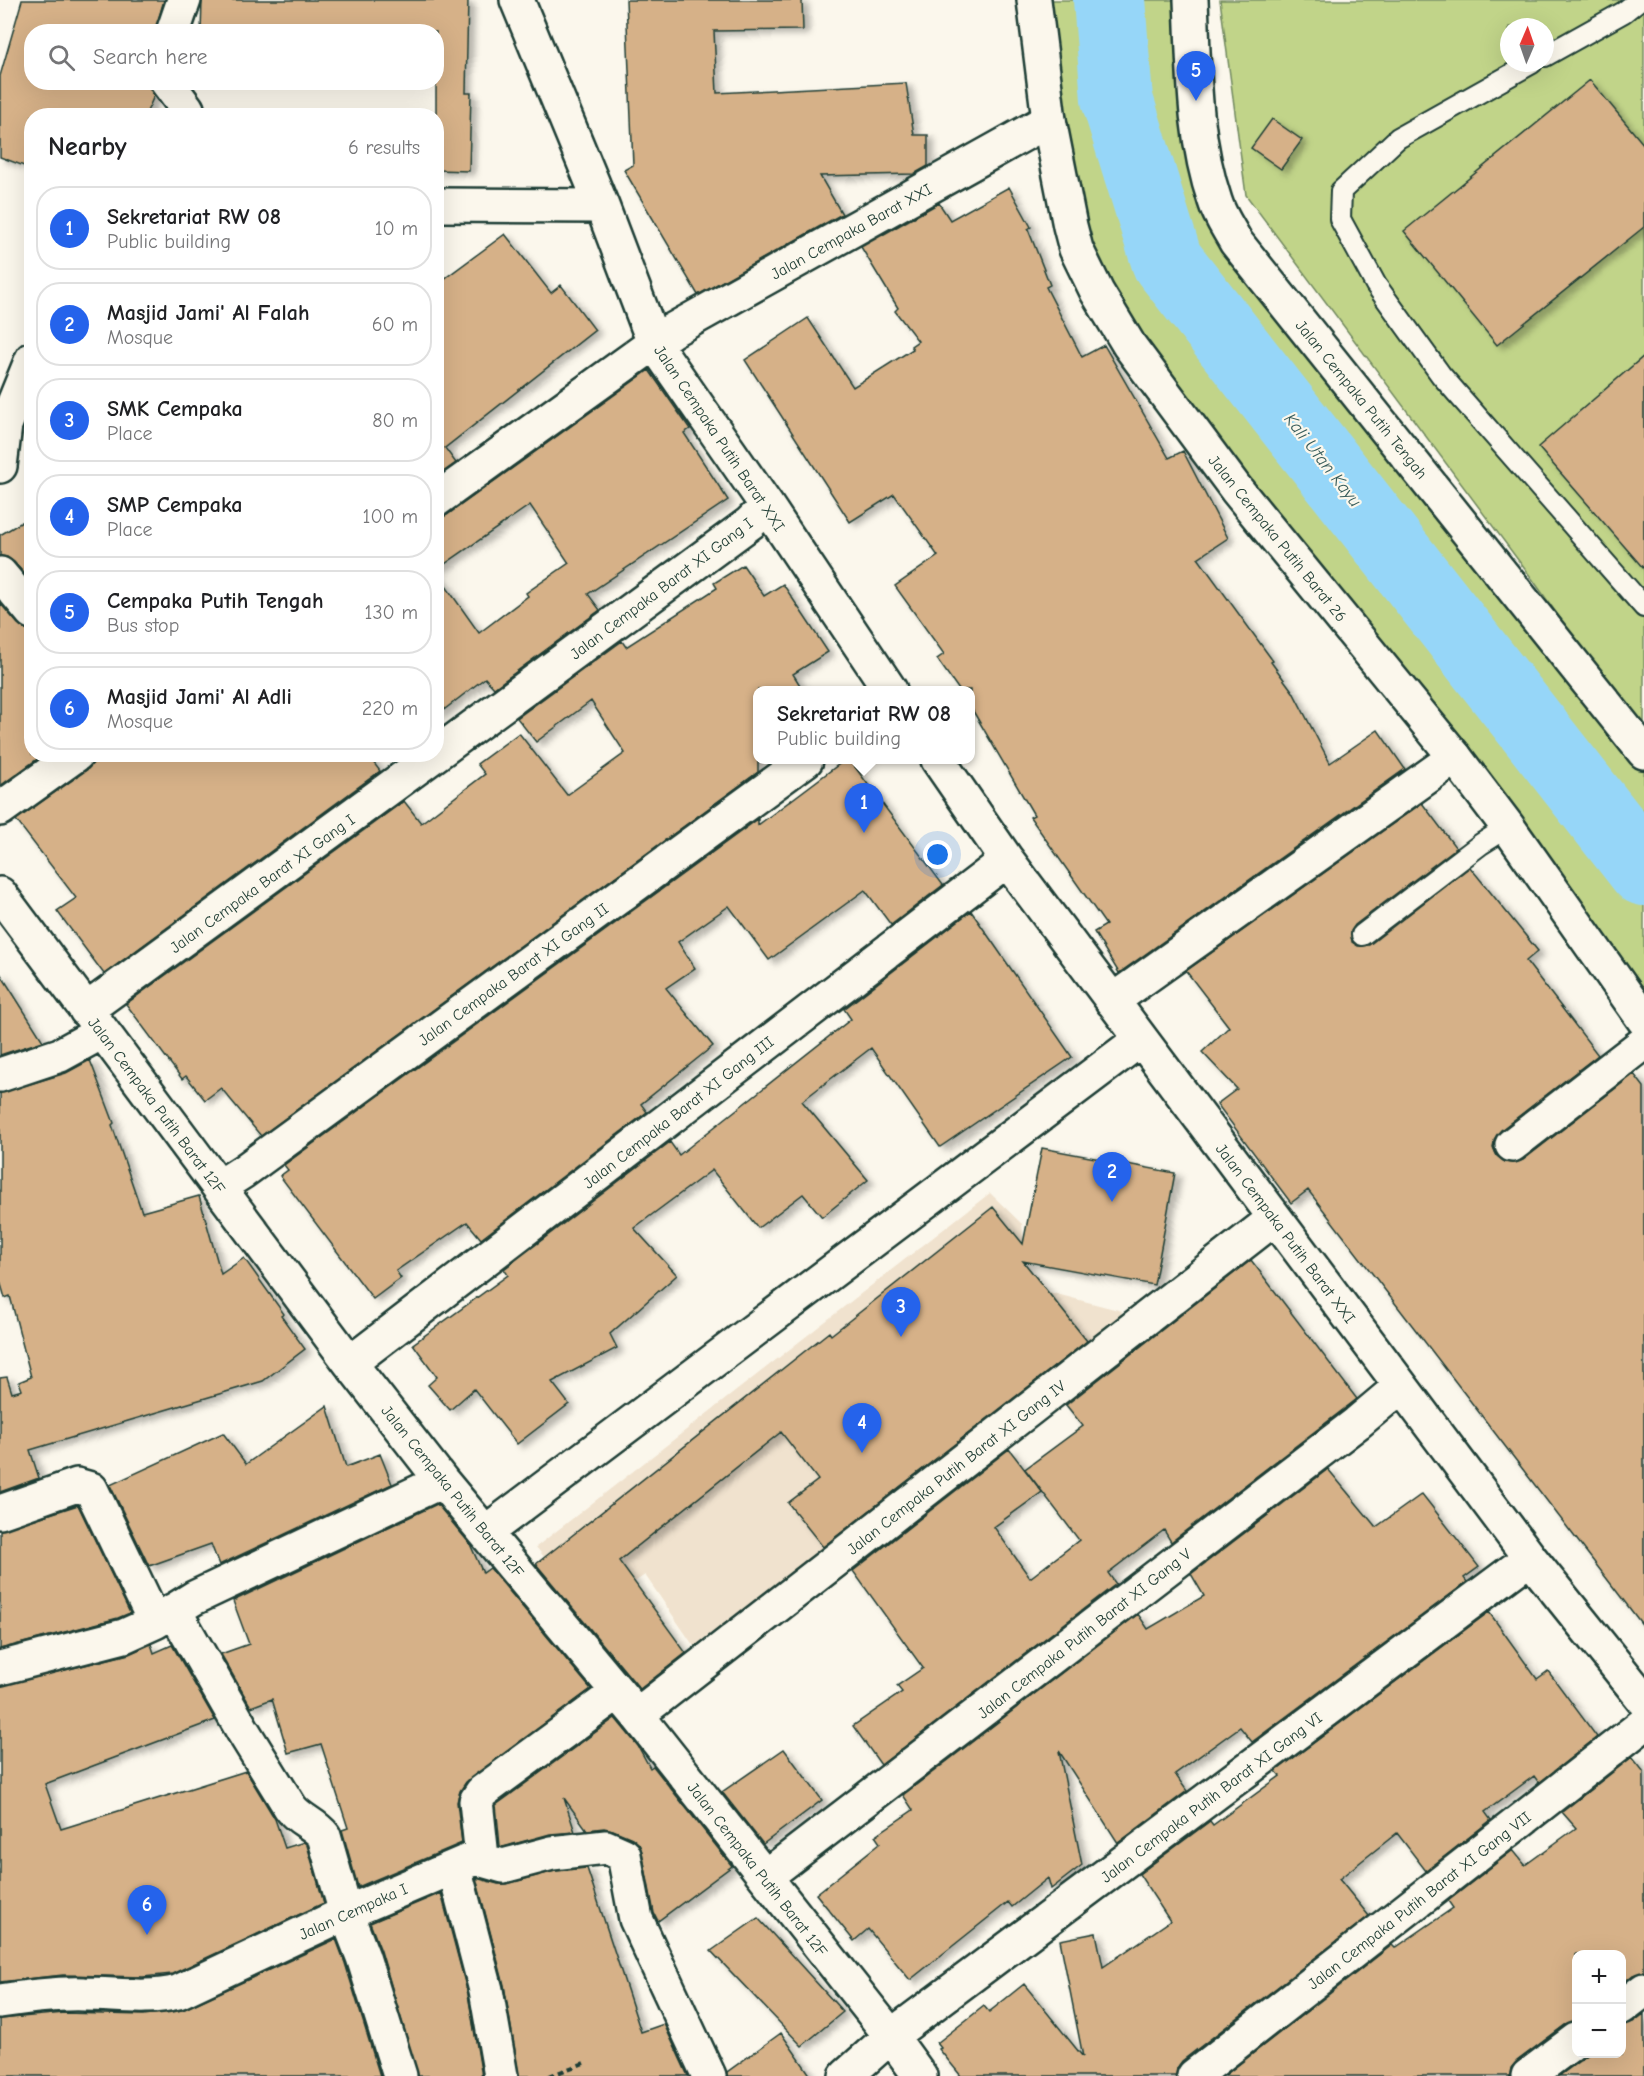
<!DOCTYPE html>
<html lang="en">
<head>
<meta charset="utf-8">
<style>
	body { margin:0; font-family:"Comic Neue",sans-serif; background:#f6f6f6; color:#202124 }
	.controls { position:absolute; right:18px; bottom:18px; display:grid; overflow:hidden; border-radius:12px; box-shadow:0 6px 24px #0002 }
	.controls button { width:54px; height:54px; display:grid; place-items:center; padding:0; border:0; border-bottom:2px solid #e0e0e0; background:#fff; color:#202124; font:30px sans-serif }
	.compass { position:absolute; left:1500px; top:18px; width:54px; height:54px; border-radius:50%; background:#fff; box-shadow:0 6px 24px #0002; rotate:2deg }
	.you { position:absolute; left:938px; top:855px; width:21px; height:21px; margin:-15px; border:4px solid #fff; border-radius:50%; background:#1a73e8; box-shadow:0 0 0 9px #1a73e833 }
	.badge { display:grid; place-items:center; width:39px; height:39px; border-radius:50%; background:#2563eb; color:#fff; font-size:20px; font-weight:700 }
	.pin { position:absolute; translate:-50% -50px; filter:drop-shadow(0 2px 3px #0008) }
	.pin::after { content:''; position:absolute; top:32px; width:21px; height:18px; background:inherit; clip-path:polygon(0 0,100% 0,50% 100%) }
	.popup { position:absolute; left:753px; top:686px; width:222px; height:78px; box-sizing:border-box; display:grid; place-content:center; border-radius:12px; background:#fff; filter:drop-shadow(0 2px 4px #0005); font-size:20px; white-space:nowrap; color:#757577 }
	.popup b { font-size:22px; color:#202124 }
	.popup::after { content:''; position:absolute; left:50%; top:100%; margin-left:-12px; border:12px solid transparent; border-top-color:#fff }
	.list { margin:0; padding:0; list-style:none }
	h2 { display:flex; justify-content:space-between; align-items:center; height:78px; margin:0; padding:0 24px; font-size:26px }
	h2 small { font-size:20px; font-weight:400; color:#757577 }
	.list li { display:grid; grid-template-columns:39px 1fr auto; gap:18px; align-items:center; box-sizing:border-box; height:84px; margin:0 12px 12px; padding:0 12px; border:2px solid #e0e0e0; border-radius:24px }
	.list b { display:block; font-size:22px; white-space:nowrap }
	.list p { margin:0; font-size:20px; white-space:nowrap; color:#757577 }
	.list em { font-size:20px; font-style:normal; color:#757577 }
	.icon { flex:none; width:33px; height:33px; fill:none; stroke:currentColor; stroke-width:2; stroke-linecap:round; stroke-linejoin:round }
	.map { position:relative; flex:none; width:1644px; height:2076px; overflow:hidden }
	.search { position:absolute; background:#fff; box-shadow:0 6px 24px #0002; left:24px; top:24px; width:420px; height:66px; display:flex; align-items:center; gap:15px; box-sizing:border-box; padding:0 21px; border-radius:24px; color:#757577; font-size:22px }
	.panel { position:absolute; background:#fff; box-shadow:0 6px 24px #0002; left:24px; top:108px; width:420px; height:654px; border-radius:24px }
	.map>svg:first-child { display:block }
	.built { fill:#f0e2ce }
	.green { fill:#c1d489; stroke:#70885e; stroke-width:1.5; fill-rule:evenodd }
	.lines { fill:none; stroke-linecap:round; stroke-linejoin:round }
	.river { stroke:#96d6f8; stroke-width:72 }
	.building { fill:#d6b188; stroke:#1f3d34; stroke-width:1.5; filter:url(#shadow) }
	.service-casing { stroke:#1f3d34; stroke-width:24 }
	.minor-casing { stroke:#1f3d34; stroke-width:38 }
	.tertiary-casing { stroke:#1f3d34; stroke-width:38 }
	.path { stroke:#1f3d34; stroke-width:4; stroke-dasharray:6 4.5; stroke-linecap:butt }
	.service { stroke:#fbf7ec; stroke-width:20 }
	.minor { stroke:#fbf7ec; stroke-width:33 }
	.tertiary { stroke:#fbf7ec; stroke-width:33 }
	.labels { text-anchor:middle; stroke-width:4.5; stroke-linejoin:round; paint-order:stroke }
	.street-label { font-size:16px; fill:#1f3d34; stroke:#fbf7ec }
	.water-label { font-size:18px; font-style:italic; fill:#375c5b; stroke:#fbf7ec }
</style>
</head>
<body>
<div class="map">
<svg width="1644" height="2076" viewBox="0 0 1644 2076">
	<defs>
		<filter id="shadow"><feDropShadow dx="6" dy="4" stdDeviation="3" flood-color="#0004"/></filter>
	</defs>
	<rect width="100%" height="100%" fill="#fbf7ec"/>
	<filter id="ink" filterUnits="userSpaceOnUse"><feTurbulence type="fractalNoise" baseFrequency=".0167" numOctaves="2"/><feDisplacementMap in="SourceGraphic" scale="12" xChannelSelector="R" yChannelSelector="G"/><feConvolveMatrix kernelMatrix="1 2 1 2 8 2 1 2 1" color-interpolation-filters="sRGB"/></filter>
	<g filter="url(#ink)">
		<path class="built" d="M 990,1193 L 1022,1224 L 1024,1241 L 1021,1264 L 1045,1291 L 1122,1311 L 1116,1326 L 702,1658 L 645,1575 L 589,1612 L 536,1547 Z"/>
		<path class="green" d="M 1034,0 L 1199,0 L 1215,204 L 1644,755 L 1644,1020 L 1097,292 Z
			M 1220,0 L 1644,0 L 1644,737 L 1533,580 L 1246,195 ZM 1509,27 L 1545,27 L 1545,63 L 1509,63 Z"/>
		<g class="lines">
			<path class="river" d="M 1109,0 L 1117,99 L 1167,261 L 1644,870"/>
		</g>
		<path class="building" d="M 22,0 L 164,0 L 155,32 L 32,32 L 32,82 L 149,82 L 154,96 L 145,116 L 32,116 L 32,169 L 0,157 L 0,76 Z
			M 202,0 L 468,0 L 466,93 L 471,93 L 469,171 L 436,170 L 436,32 L 201,32 Z
			M 626,0 L 802,0 L 803,30 L 714,31 L 717,93 L 906,83 L 914,135 L 928,135 L 928,166 L 914,174 L 820,176 L 842,214 L 698,295 L 624,170 L 633,165 Z
			M 1590,80 L 1644,145 L 1644,227 L 1497,345 L 1404,231 Z
			M 1272,119 L 1302,140 L 1281,169 L 1251,148 Z
			M 1009,187 L 1031,227 L 1028,229 L 1050,285 L 1046,287 L 1082,357 L 1104,345 L 1169,458 L 1183,451 L 1228,538 L 1198,558 L 1273,661 L 1271,662 L 1293,692 L 1330,763 L 1378,730 L 1405,769 L 1119,973 L 1094,932 L 1106,925 L 1030,817 L 1034,815 L 970,706 L 970,690 L 959,690 L 937,659 L 944,654 L 895,586 L 938,556 L 894,494 L 850,522 L 745,360 L 808,318 L 853,387 L 913,349 L 911,346 L 918,341 L 895,311 L 898,308 L 861,247 L 939,203 L 950,220 Z
			M 505,234 L 551,293 L 561,285 L 595,330 L 445,448 L 456,463 L 436,477 L 436,285 Z
			M 1644,356 L 1644,569 L 1538,447 Z
			M 649,370 L 690,429 L 684,433 L 728,500 L 588,594 L 600,610 L 494,688 L 485,678 L 436,716 L 436,572 L 479,633 L 528,596 L 526,593 L 569,563 L 530,505 L 436,570 L 436,519 L 447,515 Z
			M 32,516 L 32,582 L 14,562 L 7,557 L 0,556 L 0,535 Z
			M 743,565 L 764,596 L 783,584 L 828,652 L 793,674 L 803,690 L 758,690 L 758,772 L 261,1136 L 221,1088 L 205,1100 L 186,1076 L 182,1079 L 126,1004 L 404,801 L 421,823 L 485,774 L 477,764 L 519,733 L 567,795 L 625,753 L 591,701 L 536,742 L 517,718 L 622,641 L 626,647 L 717,588 L 714,583 Z
			M 0,603 L 18,624 L 25,629 L 32,630 L 32,754 L 44,754 L 0,786 Z
			M 95,754 L 367,754 L 380,771 L 104,974 L 57,911 L 76,898 L 16,820 L 88,769 L 94,762 Z
			M 846,759 L 849,759 L 943,885 L 891,925 L 865,890 L 769,960 L 729,906 L 678,942 L 695,968 L 666,988 L 713,1046 L 641,1104 L 647,1112 L 481,1239 L 467,1222 L 396,1271 L 401,1278 L 373,1299 L 280,1176 L 288,1170 L 284,1165 L 758,819 L 758,825 Z
			M 1422,803 L 1456,848 L 1355,925 L 1351,931 L 1352,942 L 1358,946 L 1369,945 L 1470,867 L 1538,951 L 1526,961 L 1598,1055 L 1501,1130 L 1495,1138 L 1493,1147 L 1497,1156 L 1505,1162 L 1515,1163 L 1523,1160 L 1634,1074 L 1644,1087 L 1644,1627 L 1308,1190 L 1291,1203 L 1217,1104 L 1237,1089 L 1202,1052 L 1229,1027 L 1186,971 Z
			M 971,911 L 1072,1057 L 940,1147 L 871,1048 L 802,1101 L 868,1180 L 822,1217 L 803,1194 L 758,1228 L 712,1170 L 634,1228 L 677,1275 L 610,1334 L 617,1348 L 552,1382 L 569,1404 L 517,1444 L 474,1389 L 450,1410 L 428,1385 L 437,1377 L 413,1344 L 508,1275 L 504,1269 L 670,1142 L 679,1155 L 851,1019 L 844,1009 Z
			M 0,973 L 43,1041 L 0,1055 Z
			M 90,1060 L 114,1123 L 112,1125 L 142,1212 L 199,1196 L 221,1274 L 244,1258 L 284,1314 L 281,1316 L 305,1349 L 263,1381 L 30,1450 L 39,1478 L 0,1492 L 0,1378 L 7,1377 L 12,1393 L 22,1390 L 19,1382 L 31,1377 L 10,1296 L 5,1298 L 0,1281 L 0,1093 L 66,1073 Z
			M 1042,1148 L 1175,1173 L 1154,1285 L 1023,1261 L 1087,1341 L 823,1547 L 788,1503 L 818,1480 L 781,1432 L 619,1561 L 686,1653 L 640,1689 L 536,1564 L 829,1332 L 831,1335 L 993,1207 L 1023,1244 Z
			M 1251,1260 L 1357,1399 L 1171,1542 L 1164,1530 L 1108,1573 L 1116,1584 L 881,1765 L 853,1726 L 902,1692 L 897,1686 L 923,1668 L 853,1571 L 1009,1449 L 1042,1492 L 994,1527 L 1030,1578 L 1079,1540 L 1025,1469 L 1083,1426 L 1066,1405 Z
			M 327,1406 L 346,1467 L 380,1454 L 392,1484 L 219,1565 L 211,1544 L 149,1566 L 110,1485 L 223,1433 L 246,1464 Z
			M 1328,1469 L 1376,1527 L 1422,1494 L 1479,1567 L 1464,1578 L 1467,1582 L 1252,1742 L 1240,1727 L 1175,1774 L 1187,1791 L 1118,1843 L 1059,1751 L 1082,1865 L 1051,1889 L 1048,1878 L 1012,1907 L 1008,1902 L 910,1980 L 868,1929 L 854,1941 L 816,1894 L 880,1843 L 875,1836 L 913,1810 L 903,1795 L 1138,1614 L 1148,1629 L 1204,1596 L 1191,1574 Z
			M 437,1504 L 470,1544 L 483,1573 L 490,1568 L 591,1689 L 466,1782 L 460,1791 L 457,1802 L 462,1843 L 358,1887 L 342,1830 L 348,1828 L 321,1744 L 288,1753 L 272,1699 L 251,1707 L 221,1654 L 249,1644 L 233,1601 Z
			M 78,1505 L 130,1613 L 118,1618 L 0,1649 L 0,1530 Z
			M 1489,1612 L 1537,1679 L 1548,1671 L 1597,1737 L 1539,1783 L 1534,1776 L 1485,1812 L 1491,1820 L 1426,1871 L 1397,1833 L 1339,1879 L 1369,1916 L 1182,2061 L 1177,2068 L 1176,2076 L 961,2076 L 939,2049 L 941,2048 L 937,2043 L 984,2006 L 989,2012 L 1024,1984 L 1083,2057 L 1060,1940 L 1096,1933 L 1103,1967 L 1170,1921 L 1139,1874 L 1210,1821 L 1213,1825 L 1280,1776 L 1276,1771 Z
			M 151,1644 L 154,1653 L 172,1645 L 215,1720 L 45,1784 L 61,1829 L 246,1771 L 275,1819 L 285,1848 L 304,1842 L 307,1845 L 324,1903 L 172,1974 L 143,1977 L 63,1975 L 0,1982 L 0,1686 L 129,1654 Z
			M 615,1718 L 638,1746 L 650,1768 L 653,1766 L 732,1866 L 658,1921 L 654,1913 L 642,1852 L 639,1844 L 632,1838 L 613,1830 L 604,1828 L 587,1830 L 564,1798 L 575,1832 L 550,1834 L 503,1847 L 500,1846 L 496,1805 Z
			M 784,1749 L 822,1800 L 763,1844 L 722,1792 Z
			M 1632,1757 L 1644,1772 L 1644,1972 L 1633,1975 L 1622,1984 L 1622,1954 L 1576,1954 L 1576,2022 L 1565,2025 L 1517,2061 L 1511,2068 L 1510,2076 L 1224,2076 L 1392,1945 L 1395,1948 L 1453,1908 L 1448,1901 L 1513,1850 L 1525,1865 L 1576,1828 L 1562,1812 Z
			M 587,1868 L 641,2032 L 664,2024 L 688,2076 L 519,2076 L 504,1985 L 476,1878 L 498,1884 L 507,1884 L 555,1871 Z
			M 441,1893 L 468,1994 L 482,2076 L 418,2076 L 381,1951 L 370,1923 Z
			M 758,1918 L 843,2012 L 802,2046 L 711,1951 Z
			M 336,1939 L 345,1963 L 380,2076 L 0,2076 L 0,2019 L 64,2013 L 144,2015 L 182,2010 Z
			M 1644,2014 L 1644,2076 L 1559,2076 L 1589,2054 L 1622,2054 L 1622,2025 L 1633,2022 Z
			M 781,2033 L 811,2076 L 727,2076 L 727,2072 Z"/>
		<g class="lines">
			<defs>
				<path id="service" d="M 1545,56 L 1624,12 L 1639,0
					M 1532,63 L 1398,138 L 1341,191 L 1340,219 L 1376,285 L 1441,375 L 1644,607
					M 1362,935 L 1481,844 L 1508,827"/>
				<path id="minor" d="M 517,0 L 602,206 L 654,343 L 767,506 L 890,690
					M 173,32 L 184,0
					M 167,82 L 187,109 L 186,116
					M 436,205 L 602,206
					M 0,466 L 5,425 L 32,359
					M 436,500 L 671,331 L 1049,120
					M 0,574 L 32,612
					M 436,754 L 750,523 L 767,506
					M 938,760 L 1007,860 L 1530,1558 L 1644,1700
					M 0,809 L 77,754
					M 0,894 L 350,1363 L 442,1481 L 637,1715 L 891,2036 L 920,2076
					M 1112,1001 L 1455,757
					M 86,1010 L 436,754
					M 0,1075 L 60,1055 L 102,1032
					M 1512,1145 L 1644,1043
					M 219,1187 L 244,1171 L 806,760
					M 350,1363 L 1007,860
					M 0,1512 L 77,1485 L 91,1489 L 155,1622
					M 486,1532 L 1141,1039
					M 174,1610 L 243,1731 L 290,1807 C 299,1820 314,1823 324,1836 L 346,1913 L 363,1957 L 400,2076
					M 0,1668 L 124,1636 L 155,1622 L 194,1598 L 442,1481
					M 637,1715 L 1275,1218
					M 475,1858 L 503,1866 L 552,1853 L 606,1847 L 624,1855 L 636,1919 L 709,2076
					M 454,1867 L 486,1990 L 501,2076
					M 765,1877 L 1357,1423 L 1401,1386
					M 0,2001 C 28,1997 56,1993 85,1994 C 116,1994 147,2000 178,1992 L 346,1913 L 475,1858 L 479,1854 L 481,1848 L 476,1801 L 482,1792 L 618,1692
					M 1622,2007 L 1644,1990
					M 846,2076 L 891,2036 L 1530,1558
					M 1194,2076 L 1644,1724
					M 1528,2076 L 1576,2040"/>
				<path id="tertiary" d="M 1034,0 L 1049,120 L 1070,226 L 1076,249 L 1097,292 L 1129,345 L 1236,489 L 1455,757 L 1508,827 L 1644,1020
					M 1191,0 C 1194,67 1193,137 1215,201 C 1219,215 1229,229 1236,242 L 1644,752"/>
			</defs>
			<use href="#service" class="service-casing"/>
			<use href="#minor" class="minor-casing"/>
			<use href="#tertiary" class="tertiary-casing"/>
			<path class="path" d="M 549,2076 L 584,2063"/>
			<use href="#service" class="service"/>
			<use href="#minor" class="minor"/>
			<use href="#tertiary" class="tertiary"/>
		</g>
	</g>
	<g class="labels">
		<g class="street-label">
			<text transform="translate(851 231) rotate(-29)" y="6">Jalan Cempaka Barat XXI</text>
			<text transform="translate(1362 399) rotate(51)" y="6">Jalan Cempaka Putih Tengah</text>
			<text transform="translate(720 438) rotate(56)" y="6">Jalan Cempaka Putih Barat XXI</text>
			<text transform="translate(1278 538) rotate(51)" y="6">Jalan Cempaka Putih Barat 26</text>
			<text transform="translate(661 588) rotate(-37)" y="6">Jalan Cempaka Barat XI Gang I</text>
			<text transform="translate(262 883) rotate(-36)" y="6">Jalan Cempaka Barat XI Gang I</text>
			<text transform="translate(513 974) rotate(-36)" y="6">Jalan Cempaka Barat XI Gang II</text>
			<text transform="translate(157 1105) rotate(53)" y="6">Jalan Cempaka Putih Barat 12F</text>
			<text transform="translate(678 1112) rotate(-38)" y="6">Jalan Cempaka Barat XI Gang III</text>
			<text transform="translate(1286 1233) rotate(53)" y="6">Jalan Cempaka Putih Barat XXI</text>
			<text transform="translate(956 1467) rotate(-38)" y="6">Jalan Cempaka Putih Barat XI Gang IV</text>
			<text transform="translate(453 1491) rotate(51)" y="6">Jalan Cempaka Putih Barat 12F</text>
			<text transform="translate(1084 1633) rotate(-38)" y="6">Jalan Cempaka Putih Barat XI Gang V</text>
			<text transform="translate(1211 1797) rotate(-37)" y="6">Jalan Cempaka Putih Barat XI Gang VI</text>
			<text transform="translate(758 1869) rotate(52)" y="6">Jalan Cempaka Putih Barat 12F</text>
			<text transform="translate(1419 1900) rotate(-38)" y="6">Jalan Cempaka Putih Barat XI Gang VII</text>
			<text transform="translate(353 1911) rotate(-24)" y="6">Jalan Cempaka I</text>
		</g>
		<g class="water-label">
			<text transform="translate(1323 460) rotate(52)" y="6">Kali Utan Kayu</text>
		</g>
	</g>
</svg>
<div class="controls">
<button>+</button>
<button>−</button>
</div>
<svg class="compass" viewBox="-18 -18 36 36"><path d="M0-13l5 13h-10z" fill="#e53935"/><path d="M0 13l5-13h-10z" fill="#757577"/></svg>
<div class="you"></div>
<div class="pin badge" style="left:864px;top:833px">1</div>
<div class="popup"><b>Sekretariat RW 08</b>Public building</div>
<div class="pin badge" style="left:1112px;top:1202px">2</div>
<div class="pin badge" style="left:901px;top:1337px">3</div>
<div class="pin badge" style="left:862px;top:1453px">4</div>
<div class="pin badge" style="left:1196px;top:101px">5</div>
<div class="pin badge" style="left:147px;top:1935px">6</div>
<div class="search"><svg class="icon" aria-label="search" viewBox="0 0 24 24"><circle cx="10" cy="10" r="6"/><path d="M15 15l6 6"/></svg>Search here</div>
<section class="panel">
<h2>Nearby<small>6 results</small></h2>
<ul class="list">
<li><span class="badge">1</span><div><b>Sekretariat RW 08</b><p>Public building</p></div><em>10 m</em></li>
<li><span class="badge">2</span><div><b>Masjid Jami' Al Falah</b><p>Mosque</p></div><em>60 m</em></li>
<li><span class="badge">3</span><div><b>SMK Cempaka</b><p>Place</p></div><em>80 m</em></li>
<li><span class="badge">4</span><div><b>SMP Cempaka</b><p>Place</p></div><em>100 m</em></li>
<li><span class="badge">5</span><div><b>Cempaka Putih Tengah</b><p>Bus stop</p></div><em>130 m</em></li>
<li><span class="badge">6</span><div><b>Masjid Jami' Al Adli</b><p>Mosque</p></div><em>220 m</em></li>
</ul>
</section>
</div>
</body>
</html>
